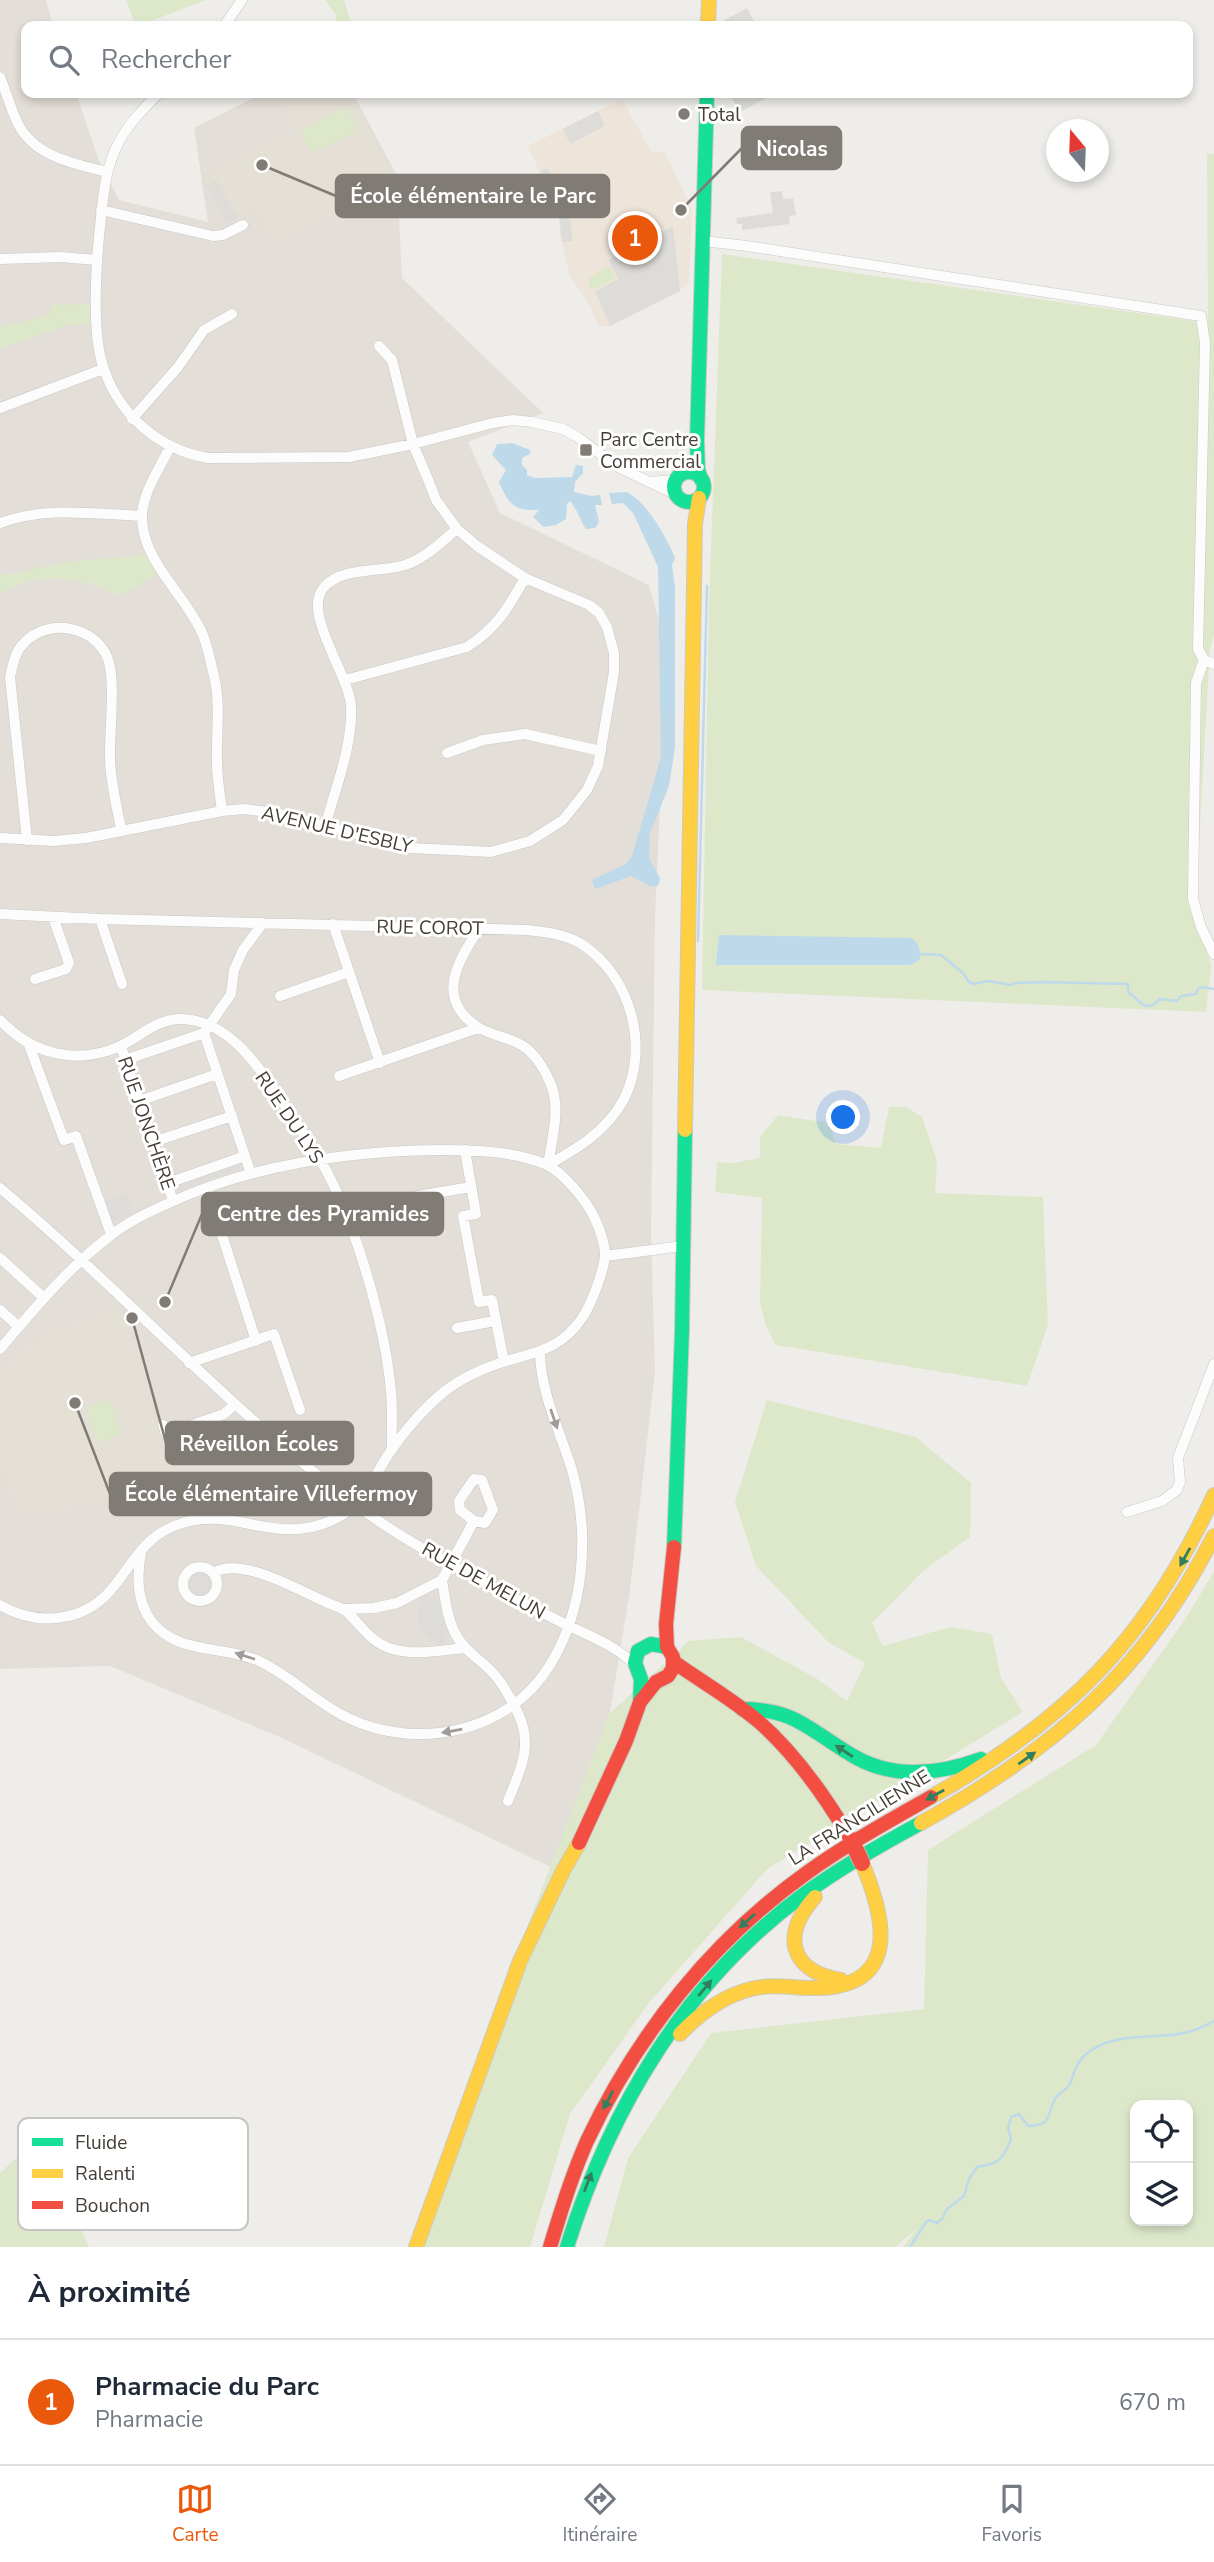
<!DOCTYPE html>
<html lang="fr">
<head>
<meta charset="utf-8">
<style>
	body { margin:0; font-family:"Nunito Sans",sans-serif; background:#f2f2f3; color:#1f2937 }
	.controls { position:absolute; right:21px; bottom:21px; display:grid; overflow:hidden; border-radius:14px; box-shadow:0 4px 10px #0003 }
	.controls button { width:63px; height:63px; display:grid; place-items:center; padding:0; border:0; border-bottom:2px solid #e0e1e3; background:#fff; color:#1f2937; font:35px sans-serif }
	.compass { position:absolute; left:1046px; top:119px; width:63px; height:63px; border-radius:50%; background:#fff; box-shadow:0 4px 10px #0003; rotate:341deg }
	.you { position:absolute; left:844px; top:1118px; width:24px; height:24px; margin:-18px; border:5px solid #fff; border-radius:50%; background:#1a73e8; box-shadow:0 0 0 10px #1a73e833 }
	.badge { display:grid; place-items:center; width:46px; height:46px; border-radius:50%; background:#ea580c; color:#fff; font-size:23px; font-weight:700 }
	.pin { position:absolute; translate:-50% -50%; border:4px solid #fff; box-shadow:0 2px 7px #0006 }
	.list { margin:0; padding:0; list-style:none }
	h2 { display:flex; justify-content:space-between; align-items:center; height:91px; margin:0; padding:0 28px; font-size:30px }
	h2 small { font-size:23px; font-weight:400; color:#747a83 }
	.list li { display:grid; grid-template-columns:46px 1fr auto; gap:21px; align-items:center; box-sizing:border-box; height:126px; padding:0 28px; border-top:2px solid #e0e1e3 }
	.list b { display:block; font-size:26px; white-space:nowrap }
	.list p { margin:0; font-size:23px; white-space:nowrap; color:#747a83 }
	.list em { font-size:23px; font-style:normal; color:#747a83 }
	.icon { flex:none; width:38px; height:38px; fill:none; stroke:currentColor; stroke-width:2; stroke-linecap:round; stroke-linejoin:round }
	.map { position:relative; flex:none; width:1214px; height:2247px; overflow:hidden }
	.search { position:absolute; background:#fff; box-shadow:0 4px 10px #0003; left:21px; right:21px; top:21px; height:77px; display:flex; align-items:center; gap:18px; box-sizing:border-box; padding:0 24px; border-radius:14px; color:#747a83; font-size:26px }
	.sheet { height:217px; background:#fff }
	nav { display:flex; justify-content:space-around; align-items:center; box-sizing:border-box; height:98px; border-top:2px solid #e0e1e3; background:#fff; font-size:19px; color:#747a83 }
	nav a { display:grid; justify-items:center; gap:4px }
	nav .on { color:#ea580c }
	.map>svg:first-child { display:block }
	.residential { fill:#e3ded7 }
	.commercial { fill:#eee5da }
	.education { fill:#e5e0d5 }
	.green { fill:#dde8cb; fill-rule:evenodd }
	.parking { fill:#dedcd9 }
	.water { fill:#bdd9ea }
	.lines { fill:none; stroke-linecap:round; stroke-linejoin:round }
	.stream { stroke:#bdd9ea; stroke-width:2.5 }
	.street-casing { stroke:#cbc9c5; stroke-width:11 }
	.fast-casing { stroke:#cec9c0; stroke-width:16 }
	.slow-casing { stroke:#cec9c0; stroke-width:16 }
	.jam-casing { stroke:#cec9c0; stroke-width:16 }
	.street { stroke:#fdfcfc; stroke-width:10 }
	.fast { stroke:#16e098; stroke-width:14 }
	.slow { stroke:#ffcf43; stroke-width:14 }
	.jam { stroke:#f24e42; stroke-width:14 }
	.jam-bridge-casing { stroke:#c5b9a6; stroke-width:18; stroke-linecap:butt }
	.jam-bridge { stroke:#f24e42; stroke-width:16 }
	.oneway { fill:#a09d99 }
	.oneway2 { fill:#327f5d }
	.poi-dot { fill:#807b75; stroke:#fff; stroke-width:2.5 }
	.labels { text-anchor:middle; stroke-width:6; stroke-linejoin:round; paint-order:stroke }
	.poi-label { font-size:19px; fill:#443e36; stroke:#fff; text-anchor:start }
	.street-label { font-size:19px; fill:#443e36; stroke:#fff }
	.key { fill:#fff; stroke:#c7c5c3; stroke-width:2 }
	.key-label { font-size:19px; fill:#443e36 }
	.leader { fill:none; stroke:#807b75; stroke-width:2.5 }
	.callout-dot { fill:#807b75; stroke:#fff; stroke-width:2.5 }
	.callout { fill:#807b75; stroke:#807b75; stroke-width:2.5 }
	.callout-label { font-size:21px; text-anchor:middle; font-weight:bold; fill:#fff }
</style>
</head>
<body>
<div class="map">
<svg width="1214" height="2247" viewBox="0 0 1214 2247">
	<rect width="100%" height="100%" fill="#efede9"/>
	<path class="residential" d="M 0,0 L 46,0 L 53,26 L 26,26 L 26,93 L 76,93 L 99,161 L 119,200 L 208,222 L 194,128 L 263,93 L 353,93 L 397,176 L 402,278 L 543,413 L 468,442 L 500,513 L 649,585 L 667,649 L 655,917 L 651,1234 L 655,1371 L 630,1590 L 610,1713 L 551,1867 L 282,1738 L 110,1666 L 0,1669 Z"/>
	<path class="commercial" d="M 622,99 L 651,151 L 665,152 L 692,210 L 689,285 L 610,326 L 598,326 L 590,306 L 570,277 L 560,235 L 559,216 L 528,146 Z"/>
	<path class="education" d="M 290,93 L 350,93 L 394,180 L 278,241 L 272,238 L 255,207 L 226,222 L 204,179 L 292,130 L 288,120 L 294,117 L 283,96 Z
		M 121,1309 L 171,1473 L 129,1494 L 84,1505 L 18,1510 L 0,1458 L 0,1375 L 46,1334 Z"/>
	<path class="green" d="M 126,0 L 206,0 L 138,26 L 136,26 Z
		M 325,0 L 344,0 L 352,26 L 336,26 L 336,15 Z
		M 346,108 L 357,130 L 312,153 L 301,131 Z
		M 1207,153 L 1214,154 L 1214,634 L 1210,649 L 1195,913 L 1211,966 L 1206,1012 L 702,990 L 709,603 L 722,254 L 1208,323 Z
		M 608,267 L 612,269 L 614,279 L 598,288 L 591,288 L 588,282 L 589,278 Z
		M 91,304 L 89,325 L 68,325 L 0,349 L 0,327 L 50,315 L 51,305 Z
		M 146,553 L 159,574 L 120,596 C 76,576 44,571 0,593 L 0,575 C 27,572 54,563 81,560 C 107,558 120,560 146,553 Z
		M 889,1107 L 906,1107 L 922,1117 L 937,1161 L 935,1193 L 1043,1197 L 1048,1325 L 1027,1386 L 776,1345 L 766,1326 L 760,1303 L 762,1198 L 715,1192 L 717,1162 L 732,1163 L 760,1158 L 760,1137 L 778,1115 L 829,1123 L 836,1144 L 881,1148 Z
		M 110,1399 L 121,1434 L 97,1442 L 86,1407 Z
		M 767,1400 L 916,1437 L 971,1483 L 970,1537 L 923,1571 L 872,1623 L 883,1646 L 950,1627 L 992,1634 L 1001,1678 L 1023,1712 L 767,1869 L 648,2004 L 570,2114 L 530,2247 L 412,2247 L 491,2019 L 610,1713 L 689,1641 L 741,1637 L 819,1680 L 847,1701 L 865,1663 L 829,1643 L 756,1566 L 735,1502 Z
		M 1214,1572 L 1214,2247 L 903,2247 L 916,2230 L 895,2247 L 604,2247 L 628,2158 L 711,2033 L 924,2009 L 928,1850 L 1096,1745 L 1184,1621 ZM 1135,2105 L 1188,2105 L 1188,2221 L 1135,2221 Z
		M 41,2135 L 89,2247 L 0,2247 L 0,2173 Z"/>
	<path class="parking" d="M 747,8 L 757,26 L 723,26 L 724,20 Z
		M 729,93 L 776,93 L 740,112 Z
		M 598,111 L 605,126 L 570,144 L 563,129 Z
		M 548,168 L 569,211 L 573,241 L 562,242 L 559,216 L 540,172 Z
		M 217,180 L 237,218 L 227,224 L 207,185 Z
		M 782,191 L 783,199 L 793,198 L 796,215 L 789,216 L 790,224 L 742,230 L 742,224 L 737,224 L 736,218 L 773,213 L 770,192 Z
		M 673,226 L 680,291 L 610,326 L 595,291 L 618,279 L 608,260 Z
		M 239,1163 L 241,1169 L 178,1190 L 176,1184 Z
		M 127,1194 L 134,1213 L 112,1222 L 104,1201 Z
		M 197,1570 L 208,1571 L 214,1577 L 214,1590 L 203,1598 L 191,1594 L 185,1582 L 188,1577 Z
		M 427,1594 L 432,1599 L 434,1596 L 442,1607 L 440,1612 L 441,1618 L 447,1621 L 449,1629 L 442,1645 L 429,1639 L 422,1631 L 417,1617 L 420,1603 Z"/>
	<path class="water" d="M 512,443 L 530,450 L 530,454 L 522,458 L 522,465 L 527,470 L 527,475 L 535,478 L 572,477 L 576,465 L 583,466 L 583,473 L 575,482 L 574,492 L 591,496 L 600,495 L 602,505 L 595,505 L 599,522 L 595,528 L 586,529 C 579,519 579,512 570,501 L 567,504 L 566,519 L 556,525 L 544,527 L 533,517 L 539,510 C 514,511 509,505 499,482 L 506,470 L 492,455 L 497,444 Z
		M 626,492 C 645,499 667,538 675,558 L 672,565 L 675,587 L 675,747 L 669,786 L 650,833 L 649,858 L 660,878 L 658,886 L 650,886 L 631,876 L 595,889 L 592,880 L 626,864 L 632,856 L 661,757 L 658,567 L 633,513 L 623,503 L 612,504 L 609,493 Z
		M 719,935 L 912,938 C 919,944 921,950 920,959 L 911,965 L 716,965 Z"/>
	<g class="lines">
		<path class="stream" d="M 698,941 L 707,586
			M 920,954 L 941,955 L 963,973 L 969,982 L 974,984 L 988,981 L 1011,985 L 1015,983 L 1041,982 L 1128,984 L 1128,992 L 1145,1006 L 1153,1005 L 1160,999 L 1177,1001 L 1181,996 L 1196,994 L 1198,989 L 1202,987 L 1214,989
			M 910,2247 L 926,2222 L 929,2220 L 937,2223 L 942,2219 L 947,2209 L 964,2196 L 969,2179 L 977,2167 C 998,2164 1003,2160 1011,2139 L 1008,2128 L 1011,2117 L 1019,2114 L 1028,2126 C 1052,2125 1046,2117 1055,2099 C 1058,2093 1067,2090 1070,2084 C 1074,2073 1076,2064 1085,2055 C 1111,2032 1147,2039 1179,2034 C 1192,2032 1203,2027 1214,2021"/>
		<defs>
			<path id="street" d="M 224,26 L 242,0
				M 0,77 C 6,92 11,109 18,124 C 35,157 75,164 107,172
				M 159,93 C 144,108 129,123 119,142 C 103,171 103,204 99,236 C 96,270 92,337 104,369 C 120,416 160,450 208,458 L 349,457 L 413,444 L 493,423 L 513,420 L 532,422 L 563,429 L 576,436 L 620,468 L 677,495
				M 101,210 L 213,236 L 223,235 L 243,225
				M 703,241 L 747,246 L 1201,316 L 1205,343 L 1198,649 L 1204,660 L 1214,664
				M 0,259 L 60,257 L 97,260
				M 0,408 L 103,369
				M 132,419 L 178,367 L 204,330 L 232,314
				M 170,447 C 160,468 142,493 142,517 C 142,562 187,596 203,635 C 208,648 211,663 214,676 C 221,704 216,734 217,762 C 217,778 220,795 222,811
				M 649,482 L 676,480
				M 0,523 C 48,506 92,514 142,516
				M 1204,660 L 1196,683 L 1193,899 L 1201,927 L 1214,954
				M 345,680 L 467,647 C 497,628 508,608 525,578
				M 447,753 L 483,740 L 525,734 L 601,751
				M 325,827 C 335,790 353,744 351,707 C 350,675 301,613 324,587 C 344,566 379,573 405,565 C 426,558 440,543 457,529
				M 0,838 L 54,841 L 86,838 L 222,811 L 244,809 L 276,813 L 411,848 L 491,852 L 530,841 L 563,820 L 587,790 L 598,766 L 614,672 L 614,653 L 607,627 L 599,613 L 589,605 L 525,578 L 477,546 L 457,529 L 436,500 L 429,482 L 413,444 L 392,360 L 379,346
				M 27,840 L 10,677 C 13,664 15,652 24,643 C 48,617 96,626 108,659 C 116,681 109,735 110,761 C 111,784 117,807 121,829
				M 0,914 L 100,919 L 526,930 C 546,932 566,934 583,945 C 631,977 650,1047 624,1099 C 607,1131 578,1148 548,1165
				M 100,919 L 122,984
				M 333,924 L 380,1063
				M 479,929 C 458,961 434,999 478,1027 C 491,1036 510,1037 523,1046 C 534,1053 544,1068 549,1080 C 562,1106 552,1138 548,1165
				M 35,979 L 66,969 L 69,963 L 53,917
				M 280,996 L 349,972
				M 0,1020 C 32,1054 77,1066 120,1046 C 141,1036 158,1018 183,1019 C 226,1021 254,1060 276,1092 C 291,1115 308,1139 322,1163 C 355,1220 385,1325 391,1391 C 393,1410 391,1430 392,1449
				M 29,1045 L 64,1140 L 76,1136 L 111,1234
				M 121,1046 L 173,1201
				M 125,1060 L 204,1033
				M 339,1076 L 478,1028
				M 139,1101 L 217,1074
				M 153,1142 L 232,1116
				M 465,1150 L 476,1214 L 463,1216 L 479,1302 L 492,1300 L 504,1362
				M 251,1174 L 204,1033 L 231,994 L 234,970 L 243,950 L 263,923
				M 168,1183 L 245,1156
				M 0,1188 C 122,1290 228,1409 356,1505 C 415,1549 487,1584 553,1618 C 581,1633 612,1642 635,1665
				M 207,1188 L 256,1341
				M 412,1197 L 471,1187
				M 605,1256 L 683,1246
				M 0,1258 L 44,1298
				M 0,1310 L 19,1327
				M 457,1328 L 495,1321
				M 0,1349 C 34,1309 68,1268 110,1236 C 127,1222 149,1212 169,1203 C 254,1164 348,1151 441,1150 C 474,1150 513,1151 545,1164 C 563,1172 587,1201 595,1219 C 600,1230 605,1243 605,1255 C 604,1271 591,1305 582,1318 C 562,1348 538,1352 506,1361 C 484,1368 463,1377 445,1391 C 425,1407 404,1431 390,1452 C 371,1480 366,1505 333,1520 C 276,1546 237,1508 186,1522 C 144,1533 135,1562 110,1591 C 82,1623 35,1626 0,1605
				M 189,1363 L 274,1334 L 300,1410
				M 163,1425 L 166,1434 L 224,1414 L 234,1405
				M 474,1479 L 482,1480 L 493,1510 L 485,1523 L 474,1521 L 460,1510 L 459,1501 Z
				M 1127,1512 L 1162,1501 L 1177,1490 L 1180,1482 L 1178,1458 L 1214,1364
				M 141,1552 C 137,1576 136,1601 152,1622 C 178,1655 224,1645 259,1661 C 291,1676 316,1703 348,1718 C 417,1751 509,1733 550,1665 C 585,1608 590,1534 572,1470 C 560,1431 541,1394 540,1353
				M183 1584a17 17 0 1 1 34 0a17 17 0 1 1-34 0Z
				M 213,1573 C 241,1555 301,1592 328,1603 C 334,1606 342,1607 347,1612 C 361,1625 371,1643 392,1649 C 416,1656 441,1650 466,1648
				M 442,1580 C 445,1598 447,1617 455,1633 C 463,1650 480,1659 492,1672 C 501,1681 507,1692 513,1703 C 535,1741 523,1763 508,1801
				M 346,1609 L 374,1608 L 397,1603 L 442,1580 L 474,1521"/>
			<path id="fast" d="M674 487a15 15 0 1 1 30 0a15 15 0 1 1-30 0Z
				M 701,479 L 698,470 L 697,441 L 707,93
				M 674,1547 L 682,1331 L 685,1130
				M 640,1702 L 641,1679 L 635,1663 L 638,1651 L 651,1644 L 667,1647
				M 742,1709 C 795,1709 808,1729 850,1754 C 891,1780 937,1775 981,1759
				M 567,2247 C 610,2109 685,1982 803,1895 C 840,1868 880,1845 921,1823"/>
			<path id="slow" d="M 708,26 L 709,0
				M 685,1130 L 695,524 L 699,498
				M 931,1797 C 1067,1720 1149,1638 1214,1495
				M 921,1823 C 1053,1750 1144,1673 1214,1536
				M 815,1897 C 781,1935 789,1971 841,1980
				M 680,2034 C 700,2013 723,1996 751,1989 C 774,1983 798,1989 821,1988 C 902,1984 884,1915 862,1863
				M 416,2247 L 520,1961 L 563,1871 L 579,1843"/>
			<path id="jam" d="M 674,1662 C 702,1682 732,1699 758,1721 C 795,1753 823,1793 848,1835
				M 579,1843 L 626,1741 L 640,1702 L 656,1682 L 668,1676 L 673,1668 L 673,1657 L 667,1647 L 666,1624 L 674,1547
				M 550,2247 C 561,2211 572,2175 587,2141 C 637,2035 712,1940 808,1872 C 847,1844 889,1821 931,1797"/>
		</defs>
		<use href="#street" class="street-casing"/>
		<use href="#fast" class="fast-casing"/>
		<use href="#slow" class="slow-casing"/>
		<use href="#jam" class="jam-casing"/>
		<use href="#street" class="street"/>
		<use href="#fast" class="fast"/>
		<use href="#slow" class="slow"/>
		<use href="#jam" class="jam"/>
		<defs>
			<path id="jam-bridge" d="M 856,1850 L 862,1863"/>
		</defs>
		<use href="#jam-bridge" class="jam-bridge-casing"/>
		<use href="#jam-bridge" class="jam-bridge"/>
	</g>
	<defs><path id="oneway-solid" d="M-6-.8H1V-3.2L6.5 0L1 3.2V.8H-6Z" transform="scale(1.75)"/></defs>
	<g class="oneway">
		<use href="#oneway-solid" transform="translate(554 1419) rotate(71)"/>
		<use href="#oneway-solid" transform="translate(245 1656) rotate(-162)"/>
		<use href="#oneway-solid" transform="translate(452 1731) rotate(170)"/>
	</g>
	<g class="oneway2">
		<use href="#oneway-solid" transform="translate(1185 1557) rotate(119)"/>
		<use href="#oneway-solid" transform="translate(844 1751) rotate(-147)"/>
		<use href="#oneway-solid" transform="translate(1027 1758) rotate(-35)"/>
		<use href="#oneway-solid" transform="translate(935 1795) rotate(151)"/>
		<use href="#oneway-solid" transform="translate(747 1921) rotate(138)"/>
		<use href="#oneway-solid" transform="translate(705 1988) rotate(-50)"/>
		<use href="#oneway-solid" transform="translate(608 2100) rotate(118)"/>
		<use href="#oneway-solid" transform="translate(588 2182) rotate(-69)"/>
	</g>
	<g class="poi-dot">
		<circle cx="684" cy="114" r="7"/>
		<rect x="579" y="443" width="14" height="14" rx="3.5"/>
	</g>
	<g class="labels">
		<g class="poi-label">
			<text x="698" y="121">Total</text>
			<text x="600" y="446">Parc Centre<tspan x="600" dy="22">Commercial</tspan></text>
		</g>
		<g class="street-label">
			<text transform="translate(337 829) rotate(13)" y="7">AVENUE D'ESBLY</text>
			<text transform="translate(430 927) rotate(1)" y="7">RUE COROT</text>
			<text transform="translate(290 1117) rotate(56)" y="7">RUE DU LYS</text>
			<text transform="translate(147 1123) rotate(71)" y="7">RUE JONCHÈRE</text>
			<text transform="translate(484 1580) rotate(29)" y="7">RUE DE MELUN</text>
			<text transform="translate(859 1817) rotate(-32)" y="7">LA FRANCILIENNE</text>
		</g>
	</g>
	<rect x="18" y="2118" width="230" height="112" rx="10" class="key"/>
	<rect x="32" y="2138" width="31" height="8" fill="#16e098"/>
	<rect x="32" y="2169" width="31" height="9" fill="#ffcf43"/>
	<rect x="32" y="2201" width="31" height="8" fill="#f24e42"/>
	<g class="key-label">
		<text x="75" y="2149">Fluide</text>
		<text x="75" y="2180">Ralenti</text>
		<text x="75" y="2212">Bouchon</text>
	</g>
	<path class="leader" d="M681 210L742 148M262 165L336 196M165 1302L202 1214M132 1318L166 1443M75 1403L110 1494"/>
	<g class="callout-dot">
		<circle cx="681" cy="210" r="7"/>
		<circle cx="262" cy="165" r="7"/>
		<circle cx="165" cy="1302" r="7"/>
		<circle cx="132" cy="1318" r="7"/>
		<circle cx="75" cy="1403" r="7"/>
	</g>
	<g class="callout">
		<rect x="742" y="127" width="99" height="42" rx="7"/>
		<rect x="336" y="175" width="273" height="42" rx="7"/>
		<rect x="202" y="1193" width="241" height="42" rx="7"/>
		<rect x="166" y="1422" width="187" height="42" rx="7"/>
		<rect x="110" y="1473" width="321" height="42" rx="7"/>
	</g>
	<g class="callout-label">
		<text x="792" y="156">Nicolas</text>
		<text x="473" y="203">École élémentaire le Parc</text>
		<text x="323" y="1221">Centre des Pyramides</text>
		<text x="259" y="1451">Réveillon Écoles</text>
		<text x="271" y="1501">École élémentaire Villefermoy</text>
	</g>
</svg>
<div class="controls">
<button><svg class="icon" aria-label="locate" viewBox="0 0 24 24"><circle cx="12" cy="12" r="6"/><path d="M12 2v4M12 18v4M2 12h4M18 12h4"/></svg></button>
<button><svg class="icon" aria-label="layers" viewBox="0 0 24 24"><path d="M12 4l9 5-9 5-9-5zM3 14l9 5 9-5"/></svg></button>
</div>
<svg class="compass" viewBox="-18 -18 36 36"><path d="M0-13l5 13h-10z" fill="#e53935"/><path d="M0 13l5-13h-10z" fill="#747a83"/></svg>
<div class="you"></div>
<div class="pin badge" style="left:635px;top:238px">1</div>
<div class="search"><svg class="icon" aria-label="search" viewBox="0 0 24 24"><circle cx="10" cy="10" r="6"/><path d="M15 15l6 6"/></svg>Rechercher</div>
</div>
<section class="sheet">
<h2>À proximité<small></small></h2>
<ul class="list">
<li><span class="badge">1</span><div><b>Pharmacie du Parc</b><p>Pharmacie</p></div><em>670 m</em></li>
</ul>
</section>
<nav>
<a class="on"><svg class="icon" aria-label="map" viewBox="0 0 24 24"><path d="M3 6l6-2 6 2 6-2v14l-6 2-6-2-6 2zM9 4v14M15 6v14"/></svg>Carte</a>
<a><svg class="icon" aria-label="directions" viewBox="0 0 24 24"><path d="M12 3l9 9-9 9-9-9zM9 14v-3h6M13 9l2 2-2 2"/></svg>Itinéraire</a>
<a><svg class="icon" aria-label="saved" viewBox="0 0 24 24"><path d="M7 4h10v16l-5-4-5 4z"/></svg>Favoris</a>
</nav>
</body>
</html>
